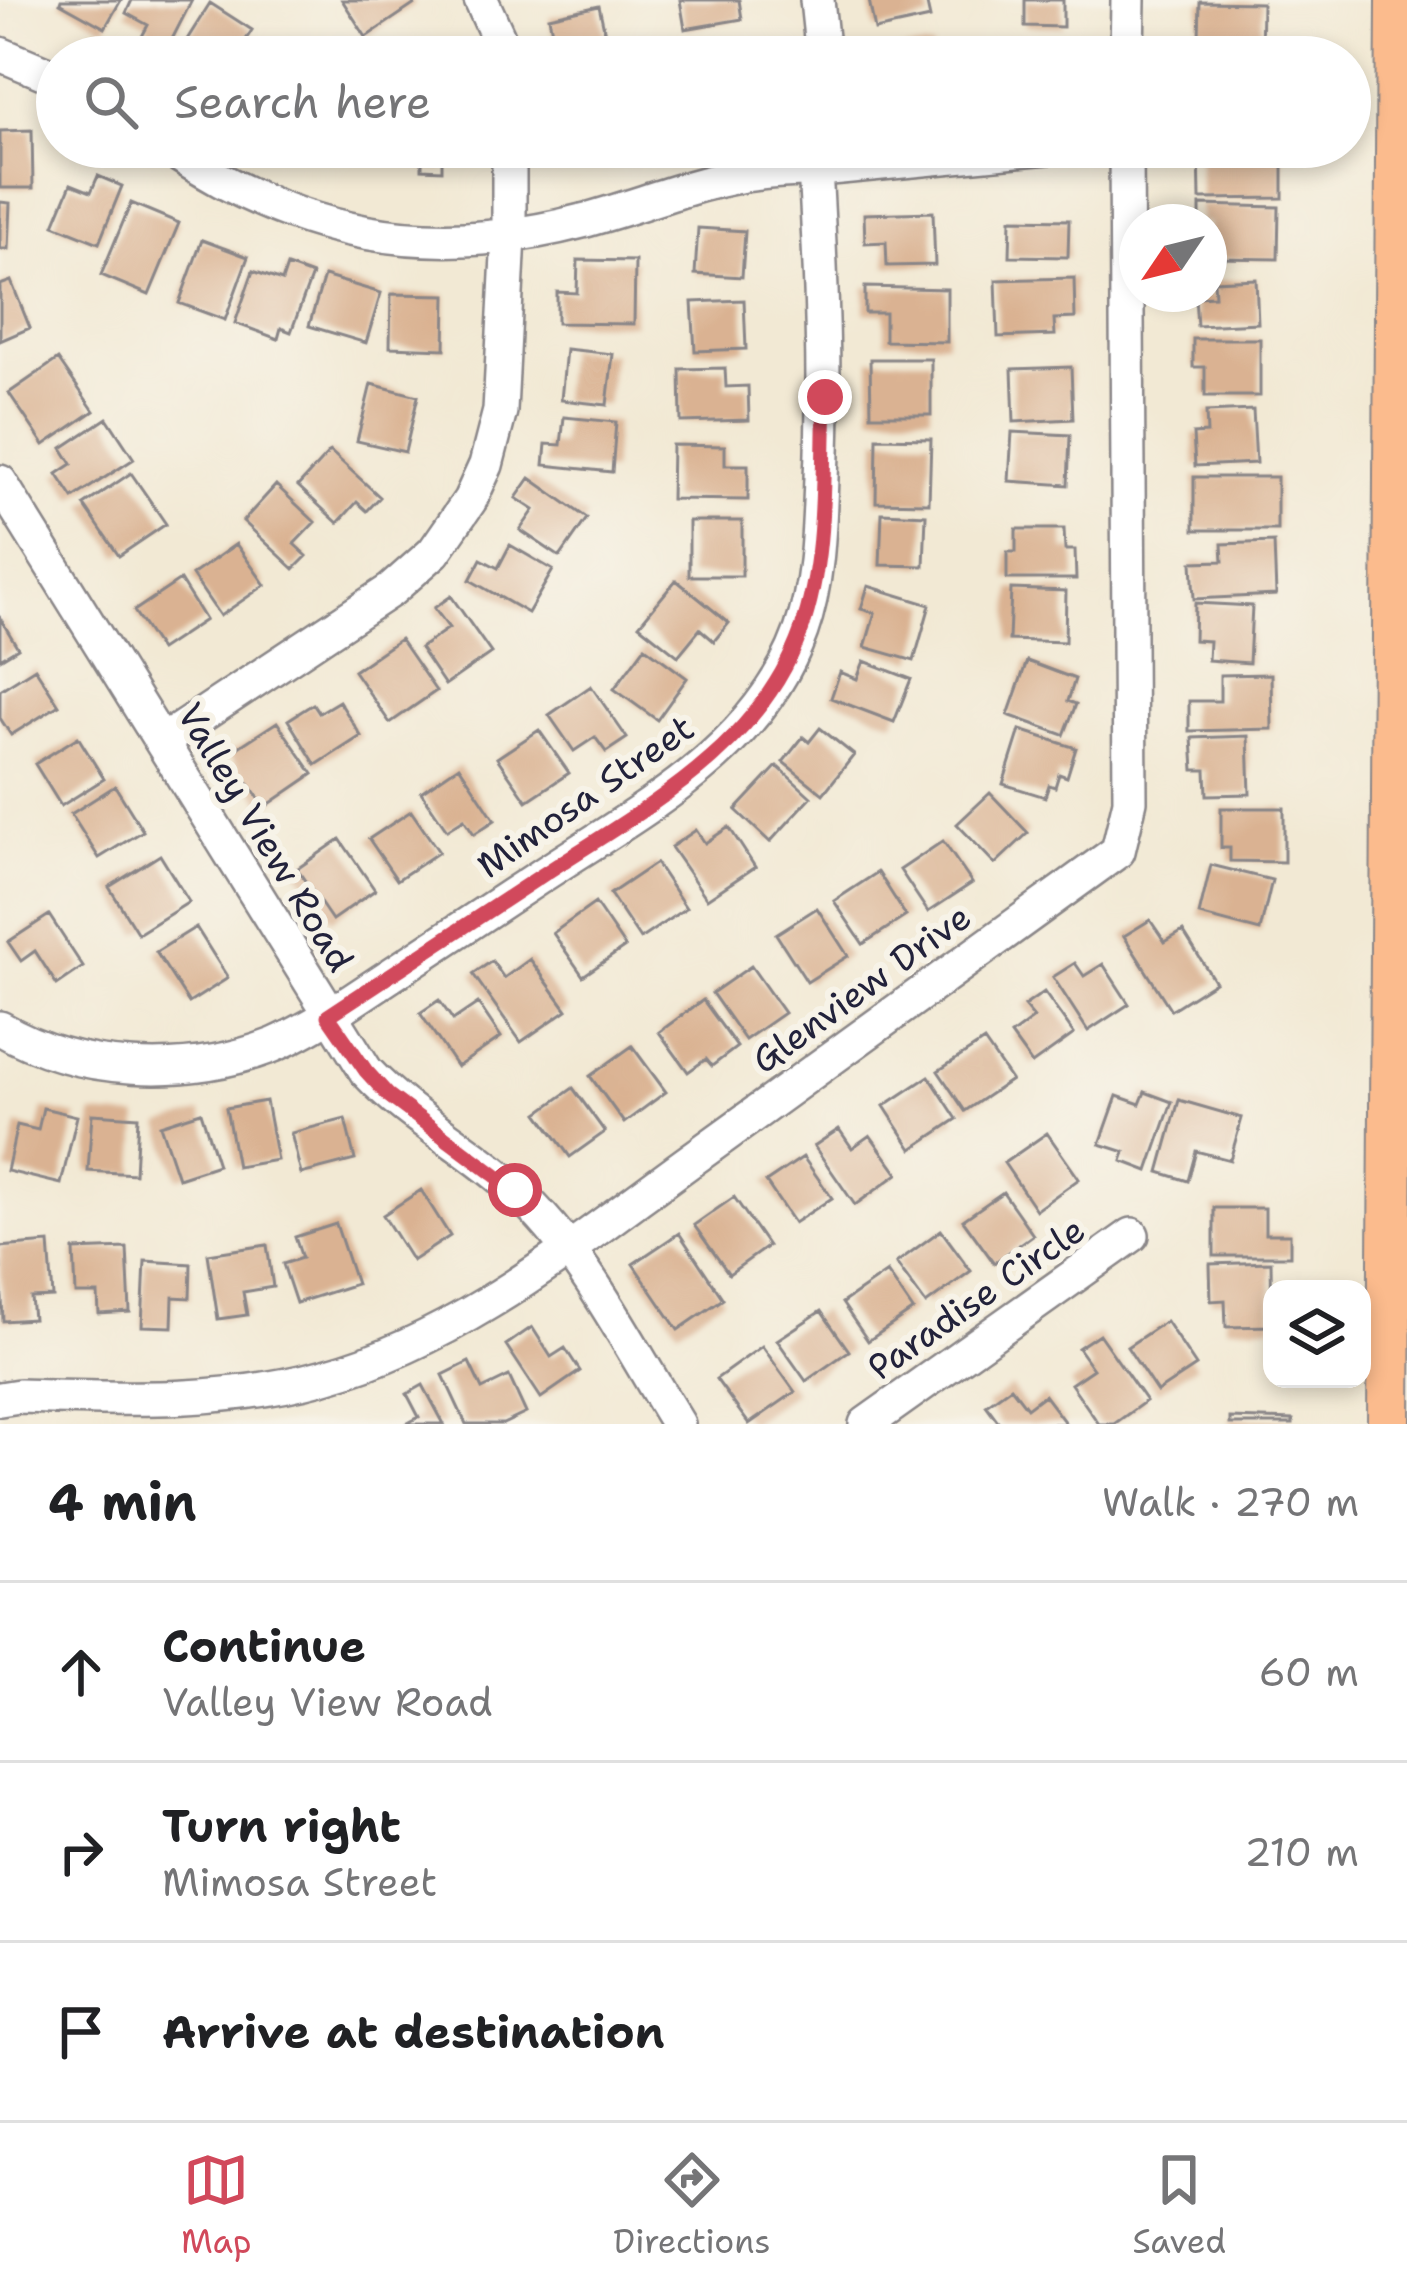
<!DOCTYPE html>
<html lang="en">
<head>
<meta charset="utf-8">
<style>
	body { margin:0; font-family:"Shantell Sans",sans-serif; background:#f6f6f6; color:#202124 }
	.controls { position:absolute; right:36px; bottom:36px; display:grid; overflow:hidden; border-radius:24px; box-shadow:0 6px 18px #0003 }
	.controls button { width:108px; height:108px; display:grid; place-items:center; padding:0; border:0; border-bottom:3px solid #e0e0e0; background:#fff; color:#202124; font:60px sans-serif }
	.compass { position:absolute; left:1119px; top:204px; width:108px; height:108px; border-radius:50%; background:#fff; box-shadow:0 6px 18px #0003; rotate:235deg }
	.stop { position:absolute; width:36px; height:36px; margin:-27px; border:9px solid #d1495b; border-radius:50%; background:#fff }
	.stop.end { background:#d1495b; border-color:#fff; box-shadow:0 3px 12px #0008 }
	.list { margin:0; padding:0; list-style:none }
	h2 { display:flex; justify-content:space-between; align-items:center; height:156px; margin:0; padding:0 48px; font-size:51px }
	h2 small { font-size:39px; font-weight:400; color:#757577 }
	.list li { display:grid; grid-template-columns:78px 1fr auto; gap:36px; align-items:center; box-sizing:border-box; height:180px; padding:0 48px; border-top:3px solid #e0e0e0 }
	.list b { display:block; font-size:45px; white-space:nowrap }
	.list p { margin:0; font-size:39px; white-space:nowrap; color:#757577 }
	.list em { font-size:39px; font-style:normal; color:#757577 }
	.icon { flex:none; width:66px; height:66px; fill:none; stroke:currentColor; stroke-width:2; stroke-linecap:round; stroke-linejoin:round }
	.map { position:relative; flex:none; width:1407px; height:1424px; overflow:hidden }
	.search { position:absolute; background:#fff; box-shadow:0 6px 18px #0003; left:36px; right:36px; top:36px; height:132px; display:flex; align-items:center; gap:30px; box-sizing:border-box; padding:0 42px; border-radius:66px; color:#757577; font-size:45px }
	.sheet { height:696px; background:#fff }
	nav { display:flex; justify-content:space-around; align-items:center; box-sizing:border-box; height:168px; border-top:3px solid #e0e0e0; background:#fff; font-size:33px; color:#757577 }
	nav a { display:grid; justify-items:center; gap:6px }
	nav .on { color:#d1495b }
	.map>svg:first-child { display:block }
	.building { fill:#dab292 }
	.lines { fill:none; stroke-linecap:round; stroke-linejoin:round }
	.minor-casing { stroke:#8a8688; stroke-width:38 }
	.major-casing { stroke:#8a8688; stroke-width:46 }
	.minor { stroke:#fff; stroke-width:33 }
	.major { stroke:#fbbb8d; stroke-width:42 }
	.route { stroke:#d1495b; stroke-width:15 }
	.labels { text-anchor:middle; stroke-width:12; stroke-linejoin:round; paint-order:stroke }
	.street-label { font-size:36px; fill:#22223b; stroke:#f7f3e8 }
</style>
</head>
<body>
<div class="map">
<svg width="1407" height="1424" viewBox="0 0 1407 1424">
	<rect width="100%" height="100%" fill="#f7f3e8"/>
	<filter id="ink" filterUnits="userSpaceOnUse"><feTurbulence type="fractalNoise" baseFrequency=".00833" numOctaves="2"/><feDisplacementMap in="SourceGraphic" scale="24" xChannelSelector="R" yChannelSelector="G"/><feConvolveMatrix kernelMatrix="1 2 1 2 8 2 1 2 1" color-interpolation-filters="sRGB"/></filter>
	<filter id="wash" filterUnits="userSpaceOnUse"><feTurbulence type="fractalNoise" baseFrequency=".004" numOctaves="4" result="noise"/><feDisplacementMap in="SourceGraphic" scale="48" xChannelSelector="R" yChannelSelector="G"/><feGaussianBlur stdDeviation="2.7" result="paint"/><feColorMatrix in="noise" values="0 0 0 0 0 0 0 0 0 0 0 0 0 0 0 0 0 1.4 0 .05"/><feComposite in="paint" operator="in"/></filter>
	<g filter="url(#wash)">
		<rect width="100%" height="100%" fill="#f2e9d4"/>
		<g id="blocks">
			<path class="building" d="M 61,0 L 121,0 L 105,28 L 60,3 Z
				M 132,0 L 192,0 L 163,57 L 138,44 L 148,25 L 126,13 Z
				M 342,0 L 412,0 L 415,4 L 366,37 Z
				M 680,0 L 739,0 L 742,19 L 685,29 Z
				M 869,0 L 926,0 L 930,18 L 875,30 Z
				M 1025,0 L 1063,0 L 1063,27 L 1025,26 Z
				M 1200,2 L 1262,3 L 1261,57 L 1216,56 L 1216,38 L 1199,38 Z
				M 210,3 L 252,30 L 235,57 L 176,57 Z
				M 599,6 L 610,57 L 557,57 L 549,17 Z
				M 1019,42 L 1070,42 L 1070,57 L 1019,57 Z
				M 933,47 L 933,57 L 880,57 L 880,50 Z
				M 32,130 L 33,188 L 0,188 L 0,131 Z
				M 394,147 L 442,147 L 442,170 L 422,169 L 422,157 L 394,156 Z
				M 1199,147 L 1283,147 L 1283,198 L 1200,199 Z
				M 98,176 L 122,186 L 99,243 L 54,225 L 71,184 L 91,192 Z
				M 0,202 L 10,203 L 8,249 L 0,249 Z
				M 131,203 L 179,223 L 149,295 L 101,275 Z
				M 1200,205 L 1279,207 L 1278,259 L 1217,258 L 1217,239 L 1209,238 L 1209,222 L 1200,222 Z
				M 933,212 L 935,265 L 887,266 L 886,242 L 865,243 L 864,214 Z
				M 1011,219 L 1069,220 L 1068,257 L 1010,256 Z
				M 698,228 L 745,231 L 742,277 L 695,274 Z
				M 202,240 L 248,257 L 225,320 L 179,303 Z
				M 578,260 L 635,261 L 634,324 L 557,323 L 557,292 L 577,293 Z
				M 287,266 L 312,275 L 291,332 L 281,328 L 278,339 L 235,323 L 253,271 L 282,281 Z
				M 324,276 L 381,293 L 366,343 L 309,326 Z
				M 1074,278 L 1075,318 L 1054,319 L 1055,335 L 998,337 L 996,280 Z
				M 1256,279 L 1258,323 L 1197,326 L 1195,297 L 1215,296 L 1214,281 Z
				M 11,281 L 30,328 L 0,341 L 0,285 Z
				M 865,287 L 947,289 L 947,342 L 885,341 L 885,313 L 865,313 Z
				M 391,294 L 446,295 L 445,349 L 390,347 Z
				M 744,300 L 746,349 L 695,351 L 692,302 Z
				M 1193,339 L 1260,339 L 1260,396 L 1205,396 L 1205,367 L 1193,367 Z
				M 566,349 L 613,354 L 607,405 L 561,400 Z
				M 58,359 L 94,411 L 44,445 L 9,393 Z
				M 870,359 L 931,359 L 931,415 L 871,415 Z
				M 1071,367 L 1073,419 L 1014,422 L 1012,369 Z
				M 725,368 L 726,387 L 748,386 L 749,420 L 681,422 L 680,369 Z
				M 371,384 L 418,396 L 405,452 L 357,441 Z
				M 1253,410 L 1256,463 L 1195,466 L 1193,434 L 1207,433 L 1206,412 Z
				M 564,417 L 616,422 L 612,472 L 544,465 L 546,444 L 561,445 Z
				M 107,418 L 134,459 L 73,498 L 57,474 L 72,464 L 62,448 Z
				M 1012,432 L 1070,435 L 1068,485 L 1009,481 Z
				M 877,438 L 931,439 L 929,503 L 876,502 Z
				M 672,445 L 725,446 L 725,465 L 748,465 L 748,500 L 671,499 Z
				M 330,451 L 380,497 L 367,511 L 357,502 L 338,523 L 298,486 Z
				M 131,473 L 166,524 L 119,556 L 84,505 Z
				M 1194,477 L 1277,477 L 1277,530 L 1194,530 Z
				M 530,478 L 587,518 L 560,557 L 520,530 L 534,510 L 516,498 Z
				M 276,485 L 315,522 L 294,544 L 307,556 L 294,569 L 243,521 Z
				M 882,513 L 926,515 L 924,566 L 880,565 Z
				M 689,521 L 742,521 L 742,576 L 689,576 Z
				M 1016,529 L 1064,529 L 1065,550 L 1075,550 L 1076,579 L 1007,579 L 1007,552 L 1016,552 Z
				M 1274,542 L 1276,595 L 1194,599 L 1192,562 L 1223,561 L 1222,544 Z
				M 236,544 L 265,585 L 220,616 L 192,575 Z
				M 510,545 L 553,570 L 528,613 L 470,580 L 481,559 L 498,568 Z
				M 180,580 L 205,620 L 160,650 L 134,611 Z
				M 676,580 L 729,623 L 714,641 L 700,629 L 678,656 L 639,625 Z
				M 868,586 L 930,605 L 914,661 L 865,647 L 875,613 L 861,609 Z
				M 1011,589 L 1066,591 L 1065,642 L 1009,640 Z
				M 451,596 L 491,653 L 445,685 L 420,648 L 449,628 L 434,608 Z
				M 1195,603 L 1252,606 L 1249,663 L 1208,660 L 1209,641 L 1194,640 Z
				M 0,618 L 18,648 L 0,659 Z
				M 400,639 L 436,691 L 390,723 L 354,671 Z
				M 645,647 L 687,678 L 657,720 L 614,689 Z
				M 864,661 L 911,679 L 894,722 L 831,698 L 840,672 L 857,679 Z
				M 1027,661 L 1075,679 L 1068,701 L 1076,704 L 1064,735 L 1008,715 Z
				M 35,668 L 59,705 L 11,735 L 0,718 L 0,690 Z
				M 1271,674 L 1272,729 L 1189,731 L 1189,701 L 1220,701 L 1220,675 Z
				M 591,686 L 627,738 L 606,752 L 595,737 L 574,751 L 549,715 Z
				M 339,701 L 361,736 L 316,765 L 288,720 L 313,704 L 319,713 Z
				M 277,722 L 313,774 L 265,807 L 228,754 Z
				M 820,728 L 854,755 L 823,794 L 783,762 L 803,737 L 809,742 Z
				M 539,730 L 569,773 L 527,801 L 497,758 Z
				M 1020,730 L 1076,748 L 1067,777 L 1059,774 L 1055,787 L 1049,785 L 1045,797 L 1003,784 Z
				M 1248,736 L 1250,794 L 1207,795 L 1206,770 L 1194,770 L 1192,738 Z
				M 78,737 L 104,779 L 61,806 L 35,764 Z
				M 459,766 L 495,820 L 474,834 L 464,819 L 447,830 L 421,792 Z
				M 777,766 L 811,797 L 770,842 L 736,810 Z
				M 115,786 L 143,831 L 99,858 L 71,814 Z
				M 990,793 L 1028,833 L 995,864 L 957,824 Z
				M 1221,808 L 1284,808 L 1284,862 L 1230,861 L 1230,848 L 1221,848 Z
				M 411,811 L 439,852 L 397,880 L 369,839 Z
				M 729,827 L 755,867 L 707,899 L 671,847 L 696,830 L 705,843 Z
				M 340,839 L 375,890 L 332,920 L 297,869 Z
				M 943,841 L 972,883 L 928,912 L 900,870 Z
				M 160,855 L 189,902 L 138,934 L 109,887 Z
				M 656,863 L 686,908 L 640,939 L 610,894 Z
				M 1211,865 L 1272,880 L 1260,931 L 1199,915 Z
				M 878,872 L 906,916 L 863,944 L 834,901 Z
				M 595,903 L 625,947 L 583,976 L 553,933 Z
				M 817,908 L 848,956 L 807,982 L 776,934 Z
				M 49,915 L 83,967 L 57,985 L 35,951 L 21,961 L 8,942 Z
				M 1150,920 L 1165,942 L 1183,931 L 1215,982 L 1171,1010 L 1124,936 Z
				M 196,927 L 228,978 L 189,1003 L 156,952 Z
				M 530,959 L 567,1010 L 521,1042 L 473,974 L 492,961 L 504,978 Z
				M 1075,963 L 1084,976 L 1103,964 L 1129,1004 L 1088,1031 L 1053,977 Z
				M 751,966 L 784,1013 L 745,1040 L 712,993 Z
				M 1044,992 L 1074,1034 L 1032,1064 L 1011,1035 L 1034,1018 L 1024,1006 Z
				M 439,1000 L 453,1020 L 478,1003 L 501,1037 L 457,1067 L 420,1013 Z
				M 703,1000 L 737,1047 L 712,1066 L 706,1059 L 688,1072 L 659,1032 Z
				M 984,1041 L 1011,1080 L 965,1111 L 938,1071 Z
				M 632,1046 L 666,1092 L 624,1123 L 590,1076 Z
				M 929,1076 L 957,1119 L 912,1149 L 884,1106 Z
				M 573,1088 L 605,1132 L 570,1157 L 538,1113 Z
				M 1145,1092 L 1172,1102 L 1148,1171 L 1122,1161 L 1125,1152 L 1100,1144 L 1117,1096 L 1140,1104 Z
				M 1179,1100 L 1242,1118 L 1230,1160 L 1196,1151 L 1188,1181 L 1159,1172 Z
				M 266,1101 L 277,1160 L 237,1167 L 226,1108 Z
				M 43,1108 L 77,1116 L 61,1184 L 7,1171 L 17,1125 L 38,1130 Z
				M 201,1112 L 218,1165 L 178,1178 L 160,1125 Z
				M 92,1114 L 138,1117 L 135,1174 L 88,1171 Z
				M 345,1119 L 355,1160 L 301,1174 L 291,1133 Z
				M 839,1129 L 852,1148 L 870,1135 L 898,1174 L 855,1205 L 814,1146 Z
				M 1047,1133 L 1079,1179 L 1036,1210 L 1004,1163 Z
				M 803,1157 L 832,1198 L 794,1223 L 766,1182 Z
				M 421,1190 L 450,1236 L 412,1261 L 383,1215 Z
				M 1003,1192 L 1033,1235 L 994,1263 L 963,1220 Z
				M 734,1197 L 768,1246 L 729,1274 L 694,1225 Z
				M 1214,1208 L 1265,1208 L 1265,1234 L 1290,1234 L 1290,1256 L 1214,1256 Z
				M 336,1224 L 356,1284 L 296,1303 L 283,1264 L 302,1258 L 295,1237 Z
				M 941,1230 L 971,1271 L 926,1304 L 896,1263 Z
				M 679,1233 L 723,1299 L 678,1330 L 633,1264 Z
				M 49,1243 L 53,1297 L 31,1298 L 33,1319 L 3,1321 L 0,1247 Z
				M 267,1245 L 273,1287 L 243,1292 L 247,1315 L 218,1319 L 208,1254 Z
				M 127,1248 L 130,1312 L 99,1314 L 98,1294 L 76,1294 L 74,1250 Z
				M 145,1261 L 191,1264 L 190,1298 L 173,1297 L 172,1327 L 142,1326 Z
				M 1271,1262 L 1272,1326 L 1226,1327 L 1225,1300 L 1211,1301 L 1210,1264 Z
				M 887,1272 L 913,1310 L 868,1341 L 842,1303 Z
				M 821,1311 L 849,1351 L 806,1381 L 777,1340 Z
				M 1166,1321 L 1196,1366 L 1157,1392 L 1127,1347 Z
				M 532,1327 L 551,1357 L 565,1348 L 580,1371 L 541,1398 L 506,1345 Z
				M 1099,1334 L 1146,1401 L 1114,1424 L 1099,1424 L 1071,1384 L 1093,1369 L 1078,1348 Z
				M 762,1346 L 795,1392 L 749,1424 L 716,1379 Z
				M 469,1362 L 482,1389 L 509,1376 L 526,1413 L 503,1424 L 466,1424 L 443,1375 Z
				M 423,1385 L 444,1424 L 406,1424 L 419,1417 L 407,1394 Z
				M 1011,1387 L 1027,1408 L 1044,1395 L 1066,1424 L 1000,1424 L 986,1405 Z
				M 1230,1418 L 1293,1420 L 1293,1424 L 1230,1424 Z"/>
		</g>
	</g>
	<g filter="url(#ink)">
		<use href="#blocks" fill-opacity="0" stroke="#8a8688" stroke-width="3"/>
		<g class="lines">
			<defs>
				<path id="minor" d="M 481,0 L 498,37 L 501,57
					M 817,0 L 823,57
					M 0,54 L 57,78
					M 1127,57 L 1128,0
					M 167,147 C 297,236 429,261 582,221 C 635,207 685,186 739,176 C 769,170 800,171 830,168 C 902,161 975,154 1048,147
					M 0,482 L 366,1071 C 411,1119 469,1147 516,1191 C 585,1254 629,1346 678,1424
					M 163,741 L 391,590 L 434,552 L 470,500 L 486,465 L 500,411 L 509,236 L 509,147
					M 0,1028 C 78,1074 187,1078 271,1046 C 291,1038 310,1026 329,1016 C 400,969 471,923 541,876 C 641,810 758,751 801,631 C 818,583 819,529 821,478 C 826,375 821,273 815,169 L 818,147
					M 0,1399 L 19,1396 C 122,1399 224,1404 325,1376 C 465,1338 582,1238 698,1155 C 838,1053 978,952 1118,851 L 1130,801 L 1126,147
					M 866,1424 L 1132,1235"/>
				<path id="major" d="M 1389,1424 L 1398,0"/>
			</defs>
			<use href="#minor" class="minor-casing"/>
			<use href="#major" class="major-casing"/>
			<use href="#minor" class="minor"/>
			<use href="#major" class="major"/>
		</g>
	</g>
	<g class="lines" filter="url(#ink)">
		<path class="route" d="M 515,1190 L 388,1095 L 366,1071 L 328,1016 C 399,969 470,923 541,876 C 641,810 758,751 801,631 C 827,558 822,473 825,397"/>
	</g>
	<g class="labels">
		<g class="street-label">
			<text transform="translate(585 796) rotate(-35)" y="13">Mimosa Street</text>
			<text transform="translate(266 837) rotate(59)" y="13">Valley View Road</text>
			<text transform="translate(861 988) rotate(-36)" y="13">Glenview Drive</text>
			<text transform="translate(976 1298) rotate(-35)" y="13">Paradise Circle</text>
		</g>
	</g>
</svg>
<div class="controls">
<button><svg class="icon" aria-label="layers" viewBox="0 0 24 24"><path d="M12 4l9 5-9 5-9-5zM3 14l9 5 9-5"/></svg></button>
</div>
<svg class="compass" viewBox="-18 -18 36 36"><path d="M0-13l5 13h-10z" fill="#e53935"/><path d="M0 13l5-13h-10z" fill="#757577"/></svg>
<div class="stop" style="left:515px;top:1190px"></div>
<div class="stop end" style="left:825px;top:397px"></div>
<div class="search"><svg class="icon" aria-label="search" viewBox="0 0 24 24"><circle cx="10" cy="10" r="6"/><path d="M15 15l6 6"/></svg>Search here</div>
</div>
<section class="sheet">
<h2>4 min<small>Walk · 270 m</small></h2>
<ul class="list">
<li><svg class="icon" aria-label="ahead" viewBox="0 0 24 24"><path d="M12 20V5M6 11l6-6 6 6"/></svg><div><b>Continue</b><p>Valley View Road</p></div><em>60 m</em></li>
<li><svg class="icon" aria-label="right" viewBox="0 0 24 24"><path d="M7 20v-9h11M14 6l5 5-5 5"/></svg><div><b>Turn right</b><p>Mimosa Street</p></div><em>210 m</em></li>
<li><svg class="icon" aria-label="arrive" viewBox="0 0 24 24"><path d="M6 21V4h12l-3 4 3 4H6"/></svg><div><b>Arrive at destination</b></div></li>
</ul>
</section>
<nav>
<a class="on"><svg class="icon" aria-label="map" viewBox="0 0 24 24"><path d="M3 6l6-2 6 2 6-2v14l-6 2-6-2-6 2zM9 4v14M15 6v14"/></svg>Map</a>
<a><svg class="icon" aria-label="directions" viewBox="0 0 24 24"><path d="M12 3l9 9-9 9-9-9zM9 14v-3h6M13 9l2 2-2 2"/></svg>Directions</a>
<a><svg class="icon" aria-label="saved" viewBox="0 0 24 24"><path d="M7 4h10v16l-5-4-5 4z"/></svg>Saved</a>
</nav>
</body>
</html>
